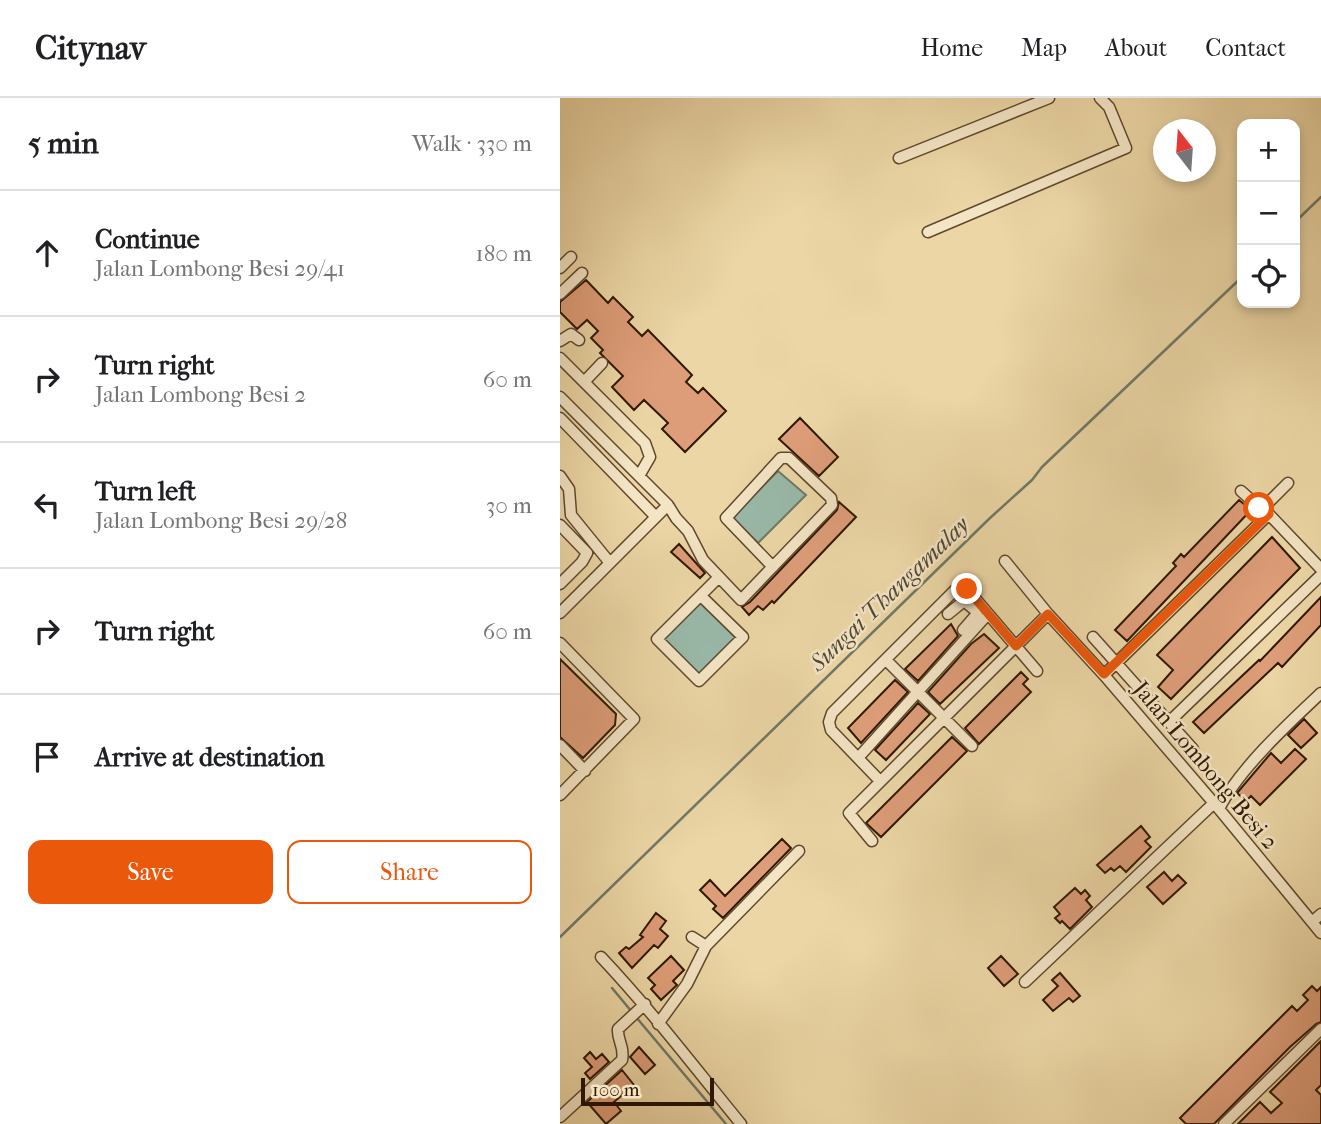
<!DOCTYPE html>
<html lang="en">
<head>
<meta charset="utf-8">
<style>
	body { margin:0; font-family:"IM FELL French Canon",serif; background:#f6f6f6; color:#202124 }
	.controls { position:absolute; right:21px; top:21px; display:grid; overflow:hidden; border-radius:14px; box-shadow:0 4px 10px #0003 }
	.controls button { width:63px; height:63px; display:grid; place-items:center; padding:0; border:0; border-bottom:2px solid #e0e0e0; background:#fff; color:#202124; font:35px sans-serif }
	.compass { position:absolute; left:593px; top:21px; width:63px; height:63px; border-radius:50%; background:#fff; box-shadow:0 4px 10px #0003; rotate:343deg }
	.scale { position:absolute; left:21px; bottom:18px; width:133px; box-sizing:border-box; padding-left:7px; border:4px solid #301904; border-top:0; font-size:19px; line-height:24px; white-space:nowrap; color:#301904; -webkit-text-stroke:5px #f3e4c4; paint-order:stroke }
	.stop { position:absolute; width:21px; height:21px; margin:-16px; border:5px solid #ea580c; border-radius:50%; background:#fff }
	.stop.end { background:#ea580c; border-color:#fff; box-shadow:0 2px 7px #0008 }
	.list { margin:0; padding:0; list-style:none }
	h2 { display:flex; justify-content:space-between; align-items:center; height:91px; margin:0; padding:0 28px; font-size:30px }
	h2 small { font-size:23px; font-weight:400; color:#757577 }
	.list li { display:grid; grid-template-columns:46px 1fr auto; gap:21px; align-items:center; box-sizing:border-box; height:126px; padding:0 28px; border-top:2px solid #e0e0e0 }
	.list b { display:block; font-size:26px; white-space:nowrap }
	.list p { margin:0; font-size:23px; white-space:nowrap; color:#757577 }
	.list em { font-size:23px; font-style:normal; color:#757577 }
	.actions { display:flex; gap:14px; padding:21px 28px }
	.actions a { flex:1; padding:16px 0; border:2px solid #ea580c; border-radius:14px; text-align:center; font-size:24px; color:#ea580c }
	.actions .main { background:#ea580c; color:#fff }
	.icon { flex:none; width:38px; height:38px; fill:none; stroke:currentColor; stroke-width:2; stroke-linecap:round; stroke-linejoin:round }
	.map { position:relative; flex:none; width:761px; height:1026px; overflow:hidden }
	header { display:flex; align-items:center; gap:42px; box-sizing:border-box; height:98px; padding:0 35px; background:#fff; border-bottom:2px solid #e0e0e0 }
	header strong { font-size:33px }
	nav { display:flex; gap:38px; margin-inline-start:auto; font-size:24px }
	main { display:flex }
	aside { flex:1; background:#fff }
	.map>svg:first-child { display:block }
	.water { fill:#99b9a9; stroke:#6f7967; stroke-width:2 }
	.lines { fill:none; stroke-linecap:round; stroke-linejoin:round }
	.stream { stroke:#6f7967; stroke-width:2.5 }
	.building { fill:#dd9d78; stroke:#301904; stroke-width:2 }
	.minor-casing { stroke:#5f482c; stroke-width:13 }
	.minor { stroke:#f3e4c4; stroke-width:10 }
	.route { stroke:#ea580c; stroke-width:9 }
	.labels { text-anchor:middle; stroke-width:5; stroke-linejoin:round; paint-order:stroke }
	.street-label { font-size:23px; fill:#301904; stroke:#f3e4c4 }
	.water-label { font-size:24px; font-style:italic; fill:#504936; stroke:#f3e4c4 }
</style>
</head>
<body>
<header>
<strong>Citynav</strong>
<nav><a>Home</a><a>Map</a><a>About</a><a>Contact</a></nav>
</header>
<main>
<aside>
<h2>5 min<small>Walk · 330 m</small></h2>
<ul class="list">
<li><svg class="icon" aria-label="ahead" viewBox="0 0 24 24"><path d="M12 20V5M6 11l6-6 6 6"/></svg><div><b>Continue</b><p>Jalan Lombong Besi 29/41</p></div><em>180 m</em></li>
<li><svg class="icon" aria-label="right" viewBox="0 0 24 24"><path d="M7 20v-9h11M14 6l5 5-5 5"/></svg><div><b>Turn right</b><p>Jalan Lombong Besi 2</p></div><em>60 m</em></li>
<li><svg class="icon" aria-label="left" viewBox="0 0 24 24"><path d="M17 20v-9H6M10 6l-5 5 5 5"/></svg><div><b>Turn left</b><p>Jalan Lombong Besi 29/28</p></div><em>30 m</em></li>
<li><svg class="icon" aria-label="right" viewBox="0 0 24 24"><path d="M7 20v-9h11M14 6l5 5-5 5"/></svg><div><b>Turn right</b></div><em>60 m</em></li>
<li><svg class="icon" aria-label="arrive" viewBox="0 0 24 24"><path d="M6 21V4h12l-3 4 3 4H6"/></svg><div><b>Arrive at destination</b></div></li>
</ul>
<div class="actions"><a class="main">Save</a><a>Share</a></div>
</aside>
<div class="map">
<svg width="761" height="1026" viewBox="0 0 761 1026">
	<rect width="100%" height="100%" fill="#ecd6a5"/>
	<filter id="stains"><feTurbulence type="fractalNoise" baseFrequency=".00286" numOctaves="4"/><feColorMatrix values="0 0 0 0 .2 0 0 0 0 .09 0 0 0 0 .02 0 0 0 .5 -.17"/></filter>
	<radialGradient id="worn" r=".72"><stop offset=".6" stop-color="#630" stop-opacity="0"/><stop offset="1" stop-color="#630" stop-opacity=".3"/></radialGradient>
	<path class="water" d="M 218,373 L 246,397 L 198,445 L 172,419 Z
		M 140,504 L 177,541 L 139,578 L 102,541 Z"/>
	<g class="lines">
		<path class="stream" d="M 735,124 L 761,99
			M 0,839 L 430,420 L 472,382 L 482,369 L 682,179
			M 52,890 L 72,914
			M 76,919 L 166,1026"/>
	</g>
	<path class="building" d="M 26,182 L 48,205 L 53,199 L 73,219 L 68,224 L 82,238 L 88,232 L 132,277 L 126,284 L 138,295 L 143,290 L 166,313 L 125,354 L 102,331 L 108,325 L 84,302 L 74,312 L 52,289 L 63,278 L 40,255 L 43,252 L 31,240 L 38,233 L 27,222 L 17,231 L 0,214 L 0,204 Z
		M 240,320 L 278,359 L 259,378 L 219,341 Z
		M 679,402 L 691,412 L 567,543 L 555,532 L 616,468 L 613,465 L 621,456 L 624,459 Z
		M 279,404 L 296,419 L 214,505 L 212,503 L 203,512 L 198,508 L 189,517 L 182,509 L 190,504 L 277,412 Z
		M 712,439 L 740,470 L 611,601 L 598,589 L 613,572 L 597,557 Z
		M 119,446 L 145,475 L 140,480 L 111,454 Z
		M 761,499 L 761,527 L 722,569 L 718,565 L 644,635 L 633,624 L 699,562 L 700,563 Z
		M 391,526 L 398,538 L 358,583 L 345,571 Z
		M 424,536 L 439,550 L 380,606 L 368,594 L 411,546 Z
		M 0,561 L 56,616 L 55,627 L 23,660 L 0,639 Z
		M 461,574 L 468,581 L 463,586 L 471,594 L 419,646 L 405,630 Z
		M 335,582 L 348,594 L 301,645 L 288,630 Z
		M 358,605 L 370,616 L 326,662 L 315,652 Z
		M 744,621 L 757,635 L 741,650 L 728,637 Z
		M 392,639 L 407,653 L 321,739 L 306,725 Z
		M 735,651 L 746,661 L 700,707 L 691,698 L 686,703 L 677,695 L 711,655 L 721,665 Z
		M 581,728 L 590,739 L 585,743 L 591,749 L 566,774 L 560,768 L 554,773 L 551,770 L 545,775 L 537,767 Z
		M 222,741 L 231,750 L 163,820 L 153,811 L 156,808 L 140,792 L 150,782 L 165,798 Z
		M 604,774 L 612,783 L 618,777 L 626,785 L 603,806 L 587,789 Z
		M 515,790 L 521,796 L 525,792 L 530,798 L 526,802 L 532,809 L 510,831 L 502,823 L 500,825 L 495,820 L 500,816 L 494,809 Z
		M 96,815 L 106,823 L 100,831 L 108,838 L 98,850 L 94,847 L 72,870 L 59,855 L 66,849 L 69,851 L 83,839 L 80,837 Z
		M 111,858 L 124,872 L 113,883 L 117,887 L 101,902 L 91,891 L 95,887 L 88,880 Z
		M 441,858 L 458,876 L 444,888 L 428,870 Z
		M 500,875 L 520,898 L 513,904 L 509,900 L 493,913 L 483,902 L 498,888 L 492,882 Z
		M 752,888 L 757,893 L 761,889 L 761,924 L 756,926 L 730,949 L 654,1026 L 626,1026 L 620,1020 L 732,908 L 737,913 L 748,902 L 743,897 Z
		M 761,943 L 761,987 L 756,992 L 761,997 L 761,1026 L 678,1026 L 700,1004 L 711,1015 L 722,1005 L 710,994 Z
		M 79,949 L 95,967 L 85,976 L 70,959 Z
		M 30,954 L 36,961 L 42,956 L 49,964 L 30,981 L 25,975 L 32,969 L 24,960 Z
		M 62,972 L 74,987 L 54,1004 L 61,1013 L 46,1026 L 27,1004 Z"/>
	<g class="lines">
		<defs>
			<path id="minor" d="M 339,60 L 489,0
				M 368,134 L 566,50 L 549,9 L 540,0
				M 0,170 L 11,159
				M 0,196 L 22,175
				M 0,243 L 11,236 L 19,242
				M 0,260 L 85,345 L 90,359 L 79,378
				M 24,284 L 42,265
				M 0,299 L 108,407 L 116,420 L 128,433 L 143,462 L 181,502 L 272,407 L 271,400 L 229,360 L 221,360 L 166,420 L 213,469
				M 0,320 L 96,419
				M 0,378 L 9,391 L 11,417 L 50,465
				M 728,385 L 703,410 L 761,471
				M 681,393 L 700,410 L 703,410
				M 0,427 L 27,455 L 22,464 L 0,486
				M 445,463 L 488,516 L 544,577 L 659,711 L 761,835
				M 141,498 L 183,539 L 139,583 L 97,541 L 159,479
				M 0,515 L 108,407
				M 388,516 L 404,503 L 416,513 L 416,517 L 403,532
				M 533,539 L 633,651
				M 0,545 L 74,621 L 0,697
				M 326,562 L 412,648
				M 544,577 L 709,416
				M 609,624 L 761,477
				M 0,647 L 25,673
				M 298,660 L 428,516
				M 320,683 L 271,632 L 269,624 L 272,615 L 397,490 L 401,489 L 407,491 L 477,573
				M 659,711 C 678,672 729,625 761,595
				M 312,743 L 289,715 L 488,516
				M 752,824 L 761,816
				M 146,848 L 239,753
				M 41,859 C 91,912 135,970 181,1026
				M 465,884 L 654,705
				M 98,926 L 127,886 L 146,848 L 132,839
				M 0,1019 L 62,962 C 65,948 57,943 58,931 L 85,906
				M 664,1026 L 761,931"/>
		</defs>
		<use href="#minor" class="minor-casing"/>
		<use href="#minor" class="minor"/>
	</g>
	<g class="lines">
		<path class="route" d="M 407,491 L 456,548 L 488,516 L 544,576 L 709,416 L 699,410"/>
	</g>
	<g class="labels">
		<g class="street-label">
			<text transform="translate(646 667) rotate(50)" y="8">Jalan Lombong Besi 2</text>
		</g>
		<g class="water-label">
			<text transform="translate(329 496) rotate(-44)" y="8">Sungai Thangamalay</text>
		</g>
	</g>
	<rect width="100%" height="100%" filter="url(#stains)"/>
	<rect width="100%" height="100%" fill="url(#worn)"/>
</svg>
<div class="controls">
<button>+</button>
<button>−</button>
<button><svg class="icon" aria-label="locate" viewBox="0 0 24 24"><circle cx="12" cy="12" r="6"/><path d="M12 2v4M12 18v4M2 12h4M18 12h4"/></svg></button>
</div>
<svg class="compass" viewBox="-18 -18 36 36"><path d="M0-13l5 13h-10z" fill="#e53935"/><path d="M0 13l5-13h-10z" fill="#757577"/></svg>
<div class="scale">100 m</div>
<div class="stop" style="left:699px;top:410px"></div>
<div class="stop end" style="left:407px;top:491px"></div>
</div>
</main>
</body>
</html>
